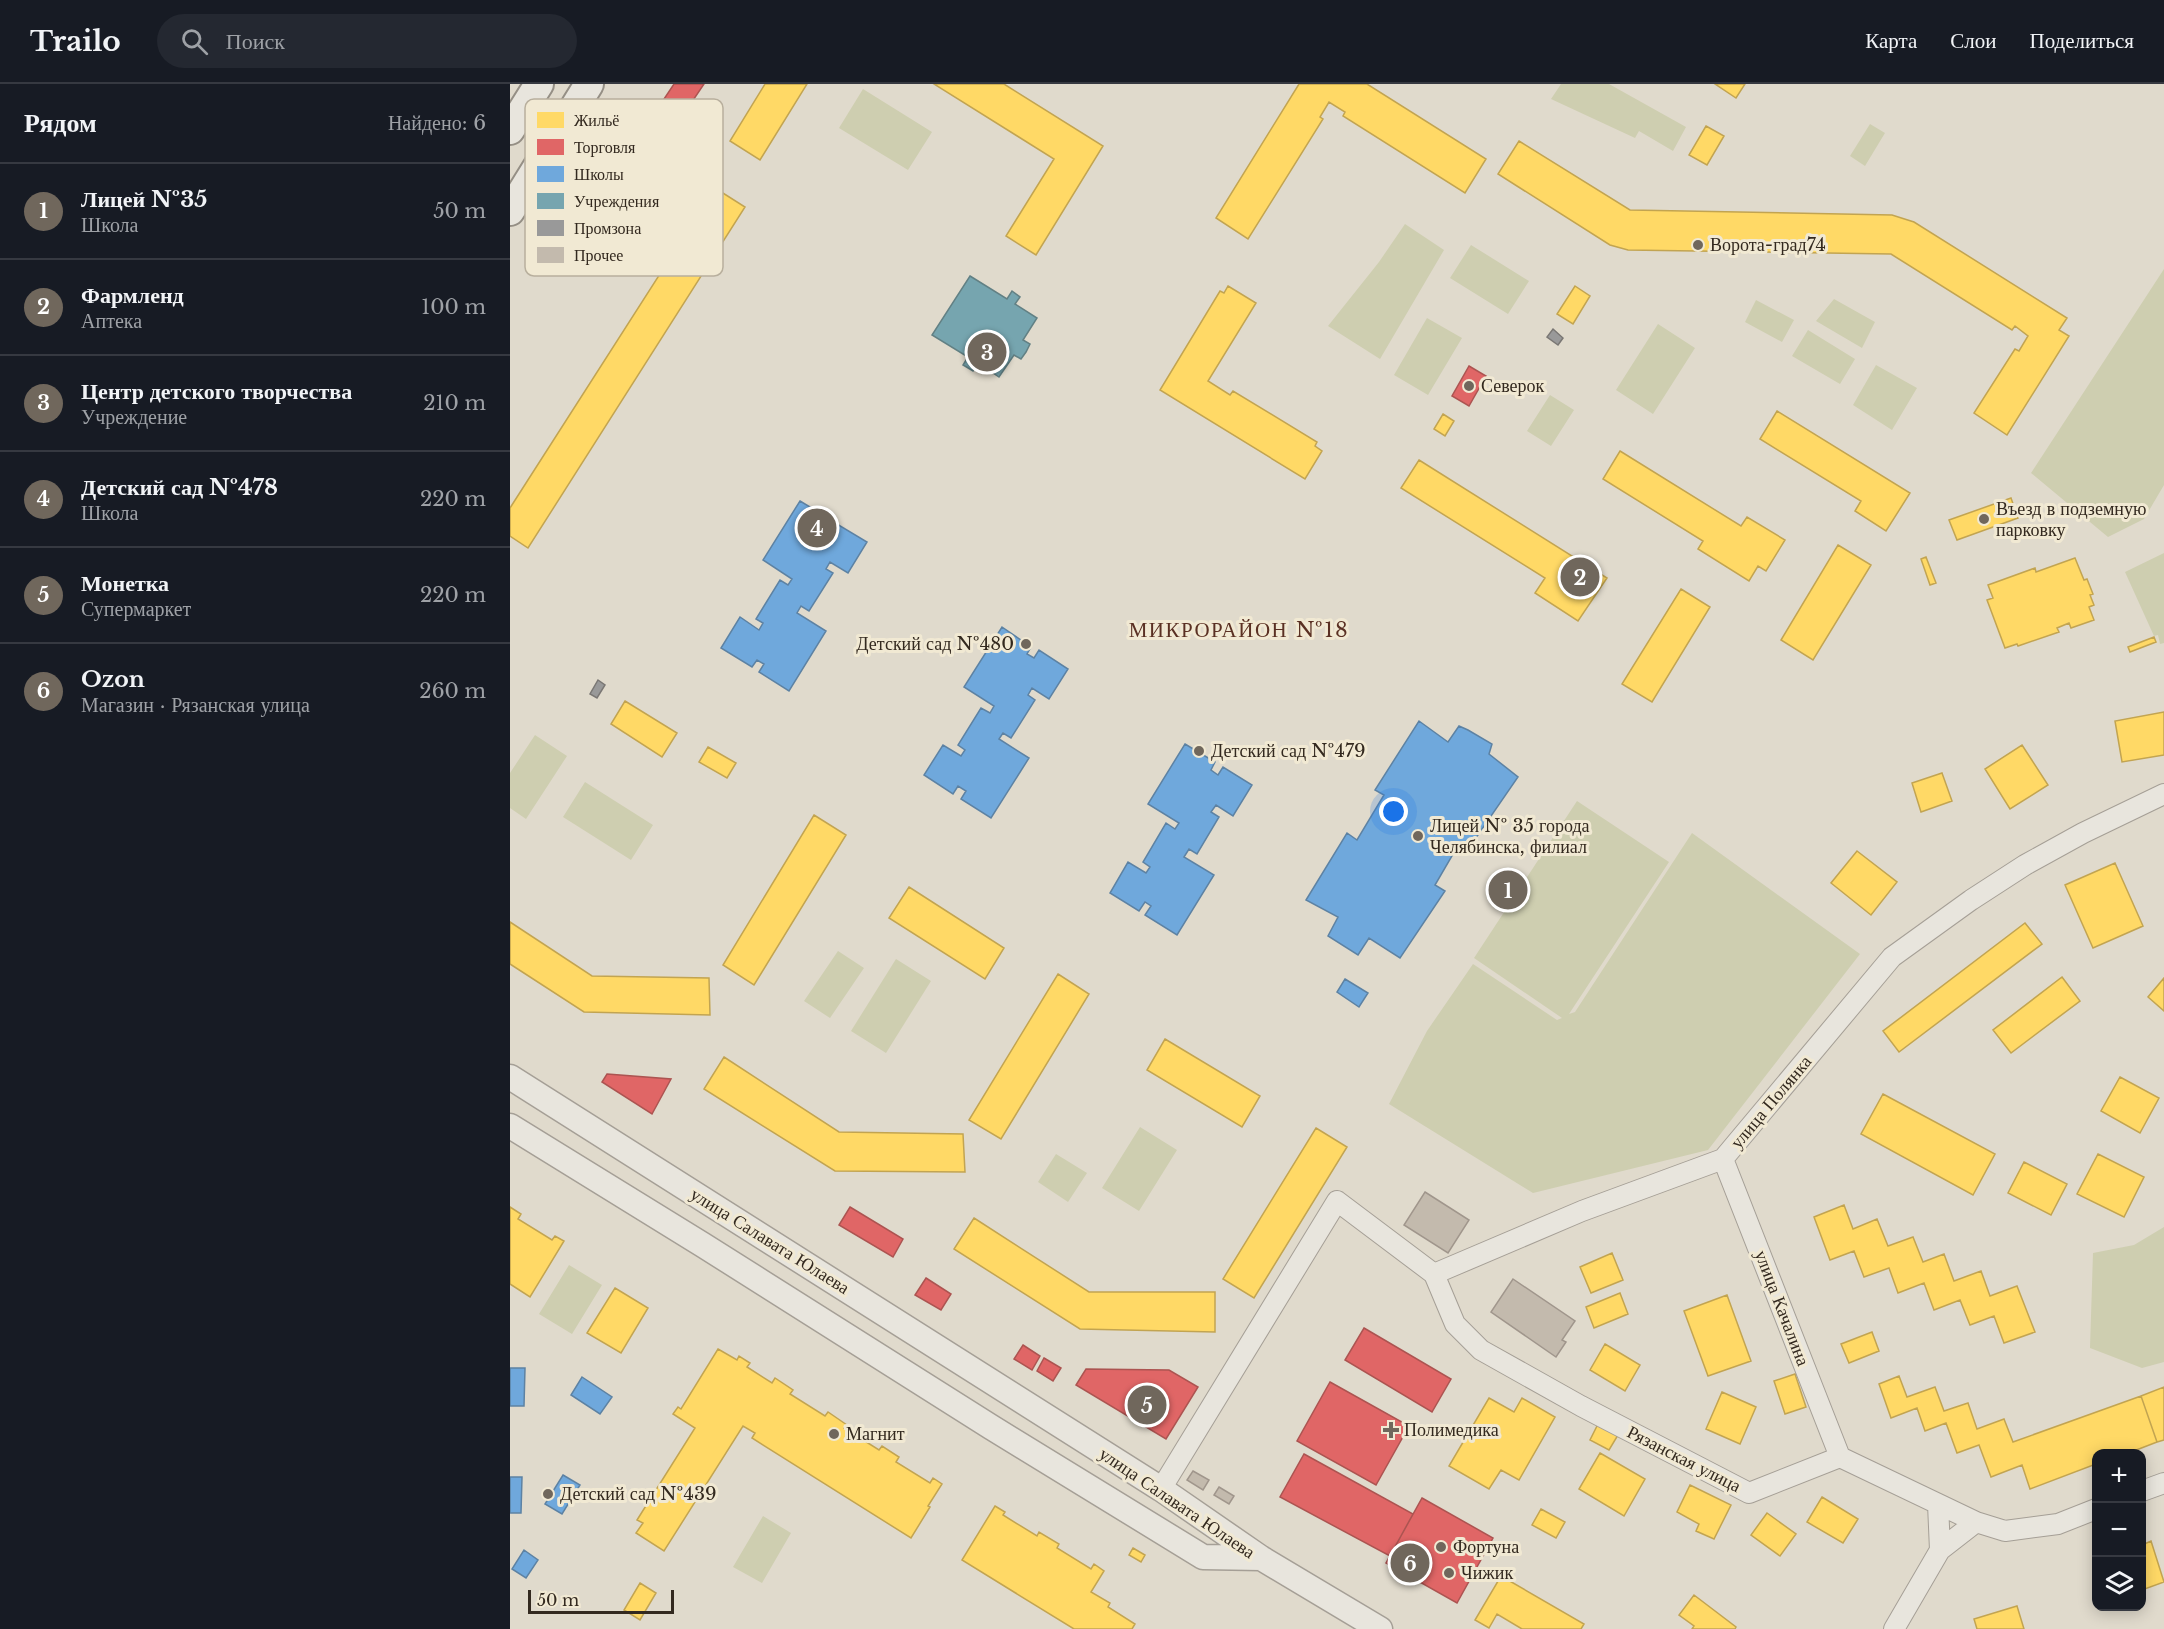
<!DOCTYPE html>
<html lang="ru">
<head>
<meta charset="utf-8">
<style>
	body { margin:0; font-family:"Libre Baskerville",serif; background:#242831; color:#f1f3f6 }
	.controls { position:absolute; right:18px; bottom:18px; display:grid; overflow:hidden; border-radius:12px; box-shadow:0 3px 15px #0003 }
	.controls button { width:54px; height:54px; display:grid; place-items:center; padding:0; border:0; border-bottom:2px solid #363941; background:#171b24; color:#f1f3f6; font:30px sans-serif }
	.scale { position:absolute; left:18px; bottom:15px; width:146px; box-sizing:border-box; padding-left:6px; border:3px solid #33291f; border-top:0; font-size:16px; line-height:21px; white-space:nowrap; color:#33291f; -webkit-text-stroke:4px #f1e9d3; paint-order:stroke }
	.you { position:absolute; left:884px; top:728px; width:21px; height:21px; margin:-15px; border:4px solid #fff; border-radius:50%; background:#1a73e8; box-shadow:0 0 0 9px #1a73e833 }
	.badge { display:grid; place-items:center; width:39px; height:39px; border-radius:50%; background:#70675c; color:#fff; font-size:20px; font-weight:700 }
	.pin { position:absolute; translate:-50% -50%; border:3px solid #fff; box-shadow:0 2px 6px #0006 }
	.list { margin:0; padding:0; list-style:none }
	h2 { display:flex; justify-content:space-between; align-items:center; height:78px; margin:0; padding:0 24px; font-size:26px }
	h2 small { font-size:20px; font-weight:400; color:#9ea1a6 }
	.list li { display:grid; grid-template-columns:39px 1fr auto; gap:18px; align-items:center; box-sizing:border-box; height:96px; padding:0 24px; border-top:2px solid #363941 }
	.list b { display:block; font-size:22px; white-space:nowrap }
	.list p { margin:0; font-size:20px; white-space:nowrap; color:#9ea1a6 }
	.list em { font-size:20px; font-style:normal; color:#9ea1a6 }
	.icon { flex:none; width:33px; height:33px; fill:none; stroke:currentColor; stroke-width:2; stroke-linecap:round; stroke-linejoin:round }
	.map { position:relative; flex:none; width:1654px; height:1545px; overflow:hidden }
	header { display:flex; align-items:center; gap:36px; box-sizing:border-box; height:84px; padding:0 30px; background:#171b24; border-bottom:2px solid #363941 }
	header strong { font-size:28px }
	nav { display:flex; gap:33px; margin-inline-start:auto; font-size:21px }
	.search { width:420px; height:54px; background:#242831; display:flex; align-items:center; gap:15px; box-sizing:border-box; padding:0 21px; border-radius:33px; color:#9ea1a6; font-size:22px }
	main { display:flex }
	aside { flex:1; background:#171b24 }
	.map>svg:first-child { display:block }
	.green { fill:#ceceb0 }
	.homes { fill:#ffd966; stroke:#c2a451; stroke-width:1.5 }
	.shops { fill:#e06666; stroke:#ac5451; stroke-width:1.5 }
	.schools { fill:#6fa8dc; stroke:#5d82a3; stroke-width:1.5 }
	.public { fill:#76a5af; stroke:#628084; stroke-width:1.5 }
	.industry { fill:#999; stroke:#7a7774; stroke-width:1.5 }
	.building { fill:#c3baad; stroke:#a0968c; stroke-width:1.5 }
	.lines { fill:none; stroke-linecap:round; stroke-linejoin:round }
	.minor-casing { stroke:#a59f96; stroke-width:22 }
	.tertiary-casing { stroke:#a59f96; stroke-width:27 }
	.secondary-casing { stroke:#958f85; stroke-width:32 }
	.minor { stroke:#e8e5dd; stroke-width:20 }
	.tertiary { stroke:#e8e5dd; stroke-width:24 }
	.secondary { stroke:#e8e5dd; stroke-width:28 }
	.poi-dot { fill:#70675c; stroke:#f1e9d3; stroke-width:2 }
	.labels { text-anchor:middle; stroke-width:6; stroke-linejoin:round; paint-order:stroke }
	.poi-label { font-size:18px; fill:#33291f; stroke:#f1e9d3; text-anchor:start }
	.street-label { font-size:18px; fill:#33291f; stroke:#f1e9d3 }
	.quarter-label { font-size:21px; letter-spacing:1.5px; fill:#5a3023; stroke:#f1e9d3 }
	.key { fill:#f1e9d3; stroke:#b8af9d; stroke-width:1.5 }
	.key-label { font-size:16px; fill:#33291f }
</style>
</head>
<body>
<header>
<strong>Trailo</strong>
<div class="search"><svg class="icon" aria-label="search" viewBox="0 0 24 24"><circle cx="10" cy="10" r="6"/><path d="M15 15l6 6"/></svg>Поиск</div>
<nav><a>Карта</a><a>Слои</a><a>Поделиться</a></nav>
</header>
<main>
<aside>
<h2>Рядом<small>Найдено: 6</small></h2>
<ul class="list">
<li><span class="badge">1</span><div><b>Лицей №35</b><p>Школа</p></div><em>50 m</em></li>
<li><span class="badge">2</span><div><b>Фармленд</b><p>Аптека</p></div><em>100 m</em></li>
<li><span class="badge">3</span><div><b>Центр детского творчества</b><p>Учреждение</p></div><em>210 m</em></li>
<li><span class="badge">4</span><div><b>Детский сад №478</b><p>Школа</p></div><em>220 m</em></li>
<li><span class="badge">5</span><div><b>Монетка</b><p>Супермаркет</p></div><em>220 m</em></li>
<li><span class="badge">6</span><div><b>Ozon</b><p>Магазин · Рязанская улица</p></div><em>260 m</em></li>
</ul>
</aside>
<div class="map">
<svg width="1654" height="1545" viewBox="0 0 1654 1545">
	<rect width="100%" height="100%" fill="#e0dacc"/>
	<path class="green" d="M 1051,0 L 1099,0 L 1176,43 L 1163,67 L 1129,47 L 1125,54 L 1041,15 Z
		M 353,5 L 422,48 L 398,86 L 329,44 Z
		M 1360,40 L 1375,49 L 1355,82 L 1340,72 Z
		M 895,140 L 934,166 L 870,275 L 818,242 L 869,178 Z
		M 961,161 L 1019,197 L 998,230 L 940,194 Z
		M 1654,185 L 1654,401 L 1634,435 L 1598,453 L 1521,389 Z
		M 1324,215 L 1365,238 L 1352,264 L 1306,237 Z
		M 1246,216 L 1284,236 L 1272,258 L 1235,238 Z
		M 917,234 L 952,254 L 918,311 L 884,291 Z
		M 1148,240 L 1185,264 L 1143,330 L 1106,306 Z
		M 1298,246 L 1345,275 L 1330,300 L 1282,272 Z
		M 1366,281 L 1407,304 L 1382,346 L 1343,321 Z
		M 1040,311 L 1064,326 L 1041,362 L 1017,347 Z
		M 1654,469 L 1654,559 L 1650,560 L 1648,551 L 1644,552 L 1615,488 Z
		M 25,651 L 57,672 L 16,735 L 0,724 L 0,689 Z
		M 75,698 L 143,741 L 121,776 L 53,733 Z
		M 1067,717 L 1159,778 L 1059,930 L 1065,928 L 1182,749 L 1350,870 L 1198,1066 L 1023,1109 L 879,1020 L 917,947 L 963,880 L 1047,936 L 1052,934 L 964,874 Z
		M 328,867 L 354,884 L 320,934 L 294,917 Z
		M 386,875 L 421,897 L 376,969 L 341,947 Z
		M 630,1043 L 667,1066 L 629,1127 L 592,1104 Z
		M 546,1070 L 577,1089 L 558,1118 L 528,1098 Z
		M 1654,1143 L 1654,1278 L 1632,1284 L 1580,1264 L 1583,1169 L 1624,1161 Z
		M 59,1181 L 92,1201 L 62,1250 L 29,1230 Z
		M 253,1432 L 281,1449 L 252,1499 L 223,1483 Z"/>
	<path class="homes" d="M 255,0 L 297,0 L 250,76 L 220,57 Z
		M 424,0 L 494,0 L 593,62 L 526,171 L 496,152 L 544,75 Z
		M 789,0 L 857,0 L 976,75 L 955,109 L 833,32 L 835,28 L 819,18 L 810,33 L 813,35 L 738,155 L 706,134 Z
		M 1205,0 L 1235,0 L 1226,14 Z
		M 1196,42 L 1214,52 L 1197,81 L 1179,71 Z
		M 1009,57 L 1120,126 L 1382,131 L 1404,138 L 1557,234 L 1549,246 L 1559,252 L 1497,351 L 1464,329 L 1505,265 L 1509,267 L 1518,252 L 1505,242 L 1502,246 L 1381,170 L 1118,166 L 1100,161 L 988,90 Z
		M 205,104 L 235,123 L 18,464 L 0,452 L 0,424 Z
		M 718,202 L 746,219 L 698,297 L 720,311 L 723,307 L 807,358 L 805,362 L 812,367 L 795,395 L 650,306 L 710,207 L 714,209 Z
		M 1065,202 L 1080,212 L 1063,240 L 1047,230 Z
		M 1267,327 L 1400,409 L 1376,447 L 1345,427 L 1351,417 L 1250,355 Z
		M 933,330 L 944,337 L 935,352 L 924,345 Z
		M 1110,367 L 1231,442 L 1237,433 L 1275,456 L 1256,487 L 1248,482 L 1239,497 L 1188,465 L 1193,457 L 1093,395 Z
		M 909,376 L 1097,494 L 1068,537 L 1025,509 L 1035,494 L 891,404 Z
		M 1501,414 L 1508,434 L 1447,456 L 1439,436 Z
		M 1328,461 L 1361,481 L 1303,576 L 1271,556 Z
		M 1416,473 L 1426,499 L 1420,501 L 1411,475 Z
		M 1565,474 L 1574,496 L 1577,495 L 1583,510 L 1580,511 L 1584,521 L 1579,523 L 1584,536 L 1561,544 L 1559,539 L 1547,544 L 1549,548 L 1508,562 L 1507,560 L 1495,564 L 1477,516 L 1483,514 L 1478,501 L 1525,484 L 1526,488 Z
		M 1171,505 L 1200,523 L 1142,618 L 1112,600 Z
		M 1644,553 L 1646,558 L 1620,568 L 1618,563 Z
		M 115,617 L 167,649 L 152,673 L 101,640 Z
		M 1654,628 L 1654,671 L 1612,678 L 1605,637 Z
		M 1512,661 L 1538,701 L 1500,725 L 1475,685 Z
		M 198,663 L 226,679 L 217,694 L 189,678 Z
		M 1432,689 L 1442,717 L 1411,728 L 1402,699 Z
		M 304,731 L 336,751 L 244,901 L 213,881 Z
		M 1347,767 L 1387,798 L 1361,831 L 1321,799 Z
		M 1605,779 L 1633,842 L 1583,864 L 1555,801 Z
		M 399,803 L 494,864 L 475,895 L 379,834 Z
		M 0,838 L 82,892 L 199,894 L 200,931 L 74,928 L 0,880 Z
		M 1515,839 L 1532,860 L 1389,968 L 1373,947 Z
		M 548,890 L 579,910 L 491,1055 L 459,1036 Z
		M 1552,893 L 1570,917 L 1501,969 L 1483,946 Z
		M 1654,894 L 1654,927 L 1638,913 Z
		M 655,955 L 750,1012 L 732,1043 L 637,986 Z
		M 214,973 L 329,1048 L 453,1050 L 455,1088 L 325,1087 L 194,1005 Z
		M 1610,993 L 1649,1014 L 1630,1049 L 1591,1027 Z
		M 1373,1010 L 1485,1070 L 1463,1111 L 1351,1050 Z
		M 806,1044 L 837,1063 L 744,1214 L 713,1195 Z
		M 1588,1070 L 1634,1093 L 1614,1133 L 1567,1110 Z
		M 1514,1078 L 1557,1100 L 1541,1131 L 1498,1109 Z
		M 1334,1121 L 1343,1145 L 1367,1135 L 1378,1162 L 1403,1153 L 1413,1178 L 1434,1170 L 1444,1197 L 1471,1187 L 1480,1212 L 1507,1202 L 1525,1248 L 1494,1259 L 1484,1232 L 1460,1241 L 1450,1216 L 1424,1226 L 1414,1199 L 1388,1209 L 1379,1184 L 1354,1193 L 1344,1167 L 1320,1176 L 1304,1133 Z
		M 0,1123 L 11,1130 L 8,1135 L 42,1156 L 45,1152 L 54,1157 L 20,1213 L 0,1200 Z
		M 464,1134 L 579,1208 L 705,1208 L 705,1248 L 570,1245 L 444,1165 Z
		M 1102,1169 L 1113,1196 L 1081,1209 L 1070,1183 Z
		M 105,1204 L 138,1224 L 111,1269 L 77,1249 Z
		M 1110,1209 L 1118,1230 L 1084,1244 L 1076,1223 Z
		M 1217,1211 L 1241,1277 L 1198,1292 L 1174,1227 Z
		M 1362,1248 L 1369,1267 L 1339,1279 L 1331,1260 Z
		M 1095,1260 L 1130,1281 L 1115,1307 L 1080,1286 Z
		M 208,1265 L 227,1276 L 229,1272 L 240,1279 L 237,1283 L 262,1299 L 265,1294 L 283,1306 L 280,1310 L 315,1332 L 318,1328 L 337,1341 L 334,1344 L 369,1366 L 372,1362 L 389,1373 L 386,1378 L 420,1399 L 423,1394 L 432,1400 L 418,1422 L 420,1423 L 401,1454 L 242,1354 L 245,1349 L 233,1342 L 154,1467 L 126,1449 L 133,1439 L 127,1436 L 185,1344 L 163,1330 L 168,1323 L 171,1325 Z
		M 1285,1290 L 1296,1323 L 1275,1330 L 1264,1297 Z
		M 1389,1292 L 1397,1313 L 1425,1303 L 1434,1327 L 1458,1319 L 1467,1345 L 1494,1335 L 1503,1358 L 1631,1312 L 1647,1358 L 1616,1370 L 1586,1370 L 1586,1380 L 1520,1405 L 1512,1381 L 1481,1393 L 1469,1361 L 1447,1369 L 1436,1339 L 1415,1347 L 1407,1324 L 1381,1334 L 1369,1300 Z
		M 1654,1303 L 1654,1356 L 1647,1358 L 1631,1312 Z
		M 1212,1308 L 1246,1323 L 1230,1360 L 1196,1345 Z
		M 979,1314 L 1004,1328 L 1012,1314 L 1045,1333 L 1009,1396 L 991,1386 L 979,1405 L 939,1382 Z
		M 1088,1340 L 1108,1351 L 1099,1366 L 1080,1356 Z
		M 1090,1369 L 1135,1395 L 1114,1432 L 1069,1405 Z
		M 1180,1401 L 1221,1421 L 1204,1455 L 1186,1447 L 1189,1440 L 1167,1428 Z
		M 1312,1413 L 1348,1435 L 1333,1459 L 1297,1438 Z
		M 485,1422 L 495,1428 L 493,1431 L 527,1452 L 529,1448 L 549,1460 L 547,1464 L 581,1485 L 584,1480 L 594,1487 L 581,1508 L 600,1519 L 598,1523 L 625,1540 L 622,1545 L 564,1545 L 452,1476 Z
		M 1031,1425 L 1055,1438 L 1046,1454 L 1022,1441 Z
		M 1257,1429 L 1286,1450 L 1270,1472 L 1241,1451 Z
		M 1641,1457 L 1654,1498 L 1632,1506 L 1632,1461 Z
		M 623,1464 L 635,1471 L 631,1478 L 619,1471 Z
		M 991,1492 L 1074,1540 L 1071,1545 L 1012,1545 L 987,1530 L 979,1544 L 965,1536 Z
		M 130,1499 L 146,1509 L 130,1536 L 114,1526 Z
		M 1184,1511 L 1226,1543 L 1225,1545 L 1182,1545 L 1184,1542 L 1169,1531 Z
		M 1507,1522 L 1514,1545 L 1467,1545 L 1464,1535 Z"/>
	<path class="shops" d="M 164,0 L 194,0 L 167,40 L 146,27 Z
		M 959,282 L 976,292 L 959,322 L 942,312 Z
		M 97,990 L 161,995 L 142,1030 L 92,998 Z
		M 340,1123 L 393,1155 L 383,1173 L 329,1141 Z
		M 416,1194 L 441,1210 L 431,1226 L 405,1211 Z
		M 854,1244 L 941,1295 L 922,1328 L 835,1276 Z
		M 513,1261 L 530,1272 L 522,1286 L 504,1275 Z
		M 534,1274 L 551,1284 L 543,1297 L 527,1287 Z
		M 576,1285 L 659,1286 L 688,1303 L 656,1355 L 566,1301 Z
		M 820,1298 L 899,1342 L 866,1401 L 787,1357 Z
		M 794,1370 L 903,1430 L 880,1472 L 770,1413 Z
		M 912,1414 L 983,1454 L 947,1519 L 876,1479 Z"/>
	<path class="schools" d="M 290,417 L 320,435 L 315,443 L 322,448 L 327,440 L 357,458 L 338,489 L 320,478 L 316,485 L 323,489 L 299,527 L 291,522 L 287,529 L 316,547 L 279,607 L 249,588 L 254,580 L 247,576 L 242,583 L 211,564 L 230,533 L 249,546 L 253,539 L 246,535 L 270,496 L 278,501 L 282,495 L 253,476 Z
		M 492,543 L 521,563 L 517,570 L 524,574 L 529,566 L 558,585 L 539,615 L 522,604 L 518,611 L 525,616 L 501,654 L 493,649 L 489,655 L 519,674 L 481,734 L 451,715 L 456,707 L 448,702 L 443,710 L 414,691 L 433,661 L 451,672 L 455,666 L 448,661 L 471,624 L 480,629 L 484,622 L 454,603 Z
		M 909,637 L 938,658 L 949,642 L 958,646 L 982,660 L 979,670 L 1008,693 L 959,764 L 950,758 L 925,801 L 935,807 L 890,874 L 859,854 L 848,871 L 818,852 L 828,833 L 796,816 L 837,749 L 847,756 L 874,711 L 865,706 Z
		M 675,660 L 705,678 L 701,686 L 708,691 L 713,683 L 742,701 L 723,732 L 706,721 L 701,728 L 709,733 L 687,770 L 679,765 L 674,773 L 704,791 L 667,851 L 635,831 L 641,822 L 635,818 L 629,827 L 600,809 L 618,778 L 636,789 L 640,783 L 633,778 L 656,739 L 665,745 L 669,739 L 638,720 Z
		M 835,895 L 858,909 L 849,923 L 827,908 Z
		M 0,1284 L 15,1284 L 14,1322 L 0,1322 Z
		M 72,1293 L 102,1313 L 90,1330 L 61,1311 Z
		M 53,1391 L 70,1401 L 52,1430 L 35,1420 Z
		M 0,1393 L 12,1393 L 11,1429 L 0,1429 Z
		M 14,1466 L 28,1476 L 16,1494 L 2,1485 Z"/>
	<path class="public" d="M 460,192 L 497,215 L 502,207 L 510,213 L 505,220 L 527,234 L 513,256 L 520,260 L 516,268 L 511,275 L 504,271 L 489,293 L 468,279 L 463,287 L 453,281 L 458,273 L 422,251 Z"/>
	<path class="industry" d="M 1043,245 L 1053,254 L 1048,261 L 1037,253 Z
		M 88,596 L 95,601 L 87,614 L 80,610 Z"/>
	<path class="building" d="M 915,1108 L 959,1136 L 938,1169 L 894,1141 Z
		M 1003,1195 L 1065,1237 L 1052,1256 L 1056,1258 L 1046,1273 L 981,1228 Z
		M 683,1387 L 699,1396 L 693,1406 L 677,1396 Z
		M 709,1403 L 724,1412 L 719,1420 L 704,1411 Z"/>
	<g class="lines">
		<defs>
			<path id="minor" d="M 1213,1075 L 1330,1373
				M 924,1190 L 945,1240 L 971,1266 L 1071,1322 L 1239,1409 L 1330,1373 L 1466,1438
				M 651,1405 L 827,1117 L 924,1190 L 1072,1127 L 1213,1075 L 1382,873 L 1461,816 L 1515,781 L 1573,749 L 1654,710
				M 1632,1407 L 1654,1399
				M 1428,1420 L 1430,1466
				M 1384,1545 L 1430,1466 L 1466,1438 L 1495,1447 L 1548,1440 L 1586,1425"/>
			<path id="tertiary" d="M 0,993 L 651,1405 L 751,1474 L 870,1545
				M 0,1042 L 193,1161 L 481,1343 L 693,1473 L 751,1474"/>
			<path id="secondary" d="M 0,46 L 29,0
				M 0,127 L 79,0"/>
		</defs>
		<use href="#minor" class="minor-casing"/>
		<use href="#tertiary" class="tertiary-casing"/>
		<use href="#secondary" class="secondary-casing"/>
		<use href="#minor" class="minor"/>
		<use href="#tertiary" class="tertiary"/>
		<use href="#secondary" class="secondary"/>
	</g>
	<g class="poi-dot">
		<circle cx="1188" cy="161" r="6"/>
		<circle cx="959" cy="302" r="6"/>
		<circle cx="1474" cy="435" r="6"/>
		<circle cx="516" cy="560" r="6"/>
		<circle cx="689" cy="667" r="6"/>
		<circle cx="908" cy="752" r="6"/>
		<path d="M878 1337h6v6h6v6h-6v6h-6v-6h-6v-6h6z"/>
		<circle cx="324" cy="1350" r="6"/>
		<circle cx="38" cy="1410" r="6"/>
		<circle cx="931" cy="1463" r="6"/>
		<circle cx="939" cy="1489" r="6"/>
	</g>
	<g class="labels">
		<g class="poi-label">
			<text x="1200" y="167">Ворота-град74</text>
			<text x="971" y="308">Северок</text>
			<text x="1486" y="431">Въезд в подземную<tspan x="1486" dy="21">парковку</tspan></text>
			<text x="504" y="566" text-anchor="end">Детский сад №480</text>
			<text x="701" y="673">Детский сад №479</text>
			<text x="920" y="748">Лицей № 35 города<tspan x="920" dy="21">Челябинска, филиал</tspan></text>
			<text x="894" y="1352">Полимедика</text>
			<text x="336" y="1356">Магнит</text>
			<text x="50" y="1416">Детский сад №439</text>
			<text x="943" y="1469">Фортуна</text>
			<text x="951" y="1495">Чижик</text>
		</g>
		<g class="street-label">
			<text transform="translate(1261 1018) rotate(-50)" y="6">улица Полянка</text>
			<text transform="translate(260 1157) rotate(32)" y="6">улица Салавата Юлаева</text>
			<text transform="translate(1272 1224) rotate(69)" y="6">улица Качалина</text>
			<text transform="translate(1174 1375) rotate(27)" y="6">Рязанская улица</text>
			<text transform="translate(667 1419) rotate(34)" y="6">улица Салавата Юлаева</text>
		</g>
		<g class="quarter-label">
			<text x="729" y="553">МИКРОРАЙОН №18</text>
		</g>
	</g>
	<rect x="15" y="15" width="198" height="177" rx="9" class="key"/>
	<rect x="27" y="28" width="27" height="16" fill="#ffd966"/>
	<rect x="27" y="55" width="27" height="16" fill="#e06666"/>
	<rect x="27" y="82" width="27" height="16" fill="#6fa8dc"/>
	<rect x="27" y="109" width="27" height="16" fill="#76a5af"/>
	<rect x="27" y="136" width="27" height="16" fill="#999"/>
	<rect x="27" y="163" width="27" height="16" fill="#c3baad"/>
	<g class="key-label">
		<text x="64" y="42">Жильё</text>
		<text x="64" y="69">Торговля</text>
		<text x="64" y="96">Школы</text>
		<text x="64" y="123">Учреждения</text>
		<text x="64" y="150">Промзона</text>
		<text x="64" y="177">Прочее</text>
	</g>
</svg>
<div class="controls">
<button>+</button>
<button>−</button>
<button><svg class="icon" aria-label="layers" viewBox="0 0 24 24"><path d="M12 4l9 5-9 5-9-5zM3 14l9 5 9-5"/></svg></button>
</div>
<div class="scale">50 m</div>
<div class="you"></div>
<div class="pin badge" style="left:998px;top:806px">1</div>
<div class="pin badge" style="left:1070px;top:493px">2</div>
<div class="pin badge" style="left:477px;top:268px">3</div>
<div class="pin badge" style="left:307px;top:444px">4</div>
<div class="pin badge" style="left:637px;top:1321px">5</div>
<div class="pin badge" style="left:900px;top:1479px">6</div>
</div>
</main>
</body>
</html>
